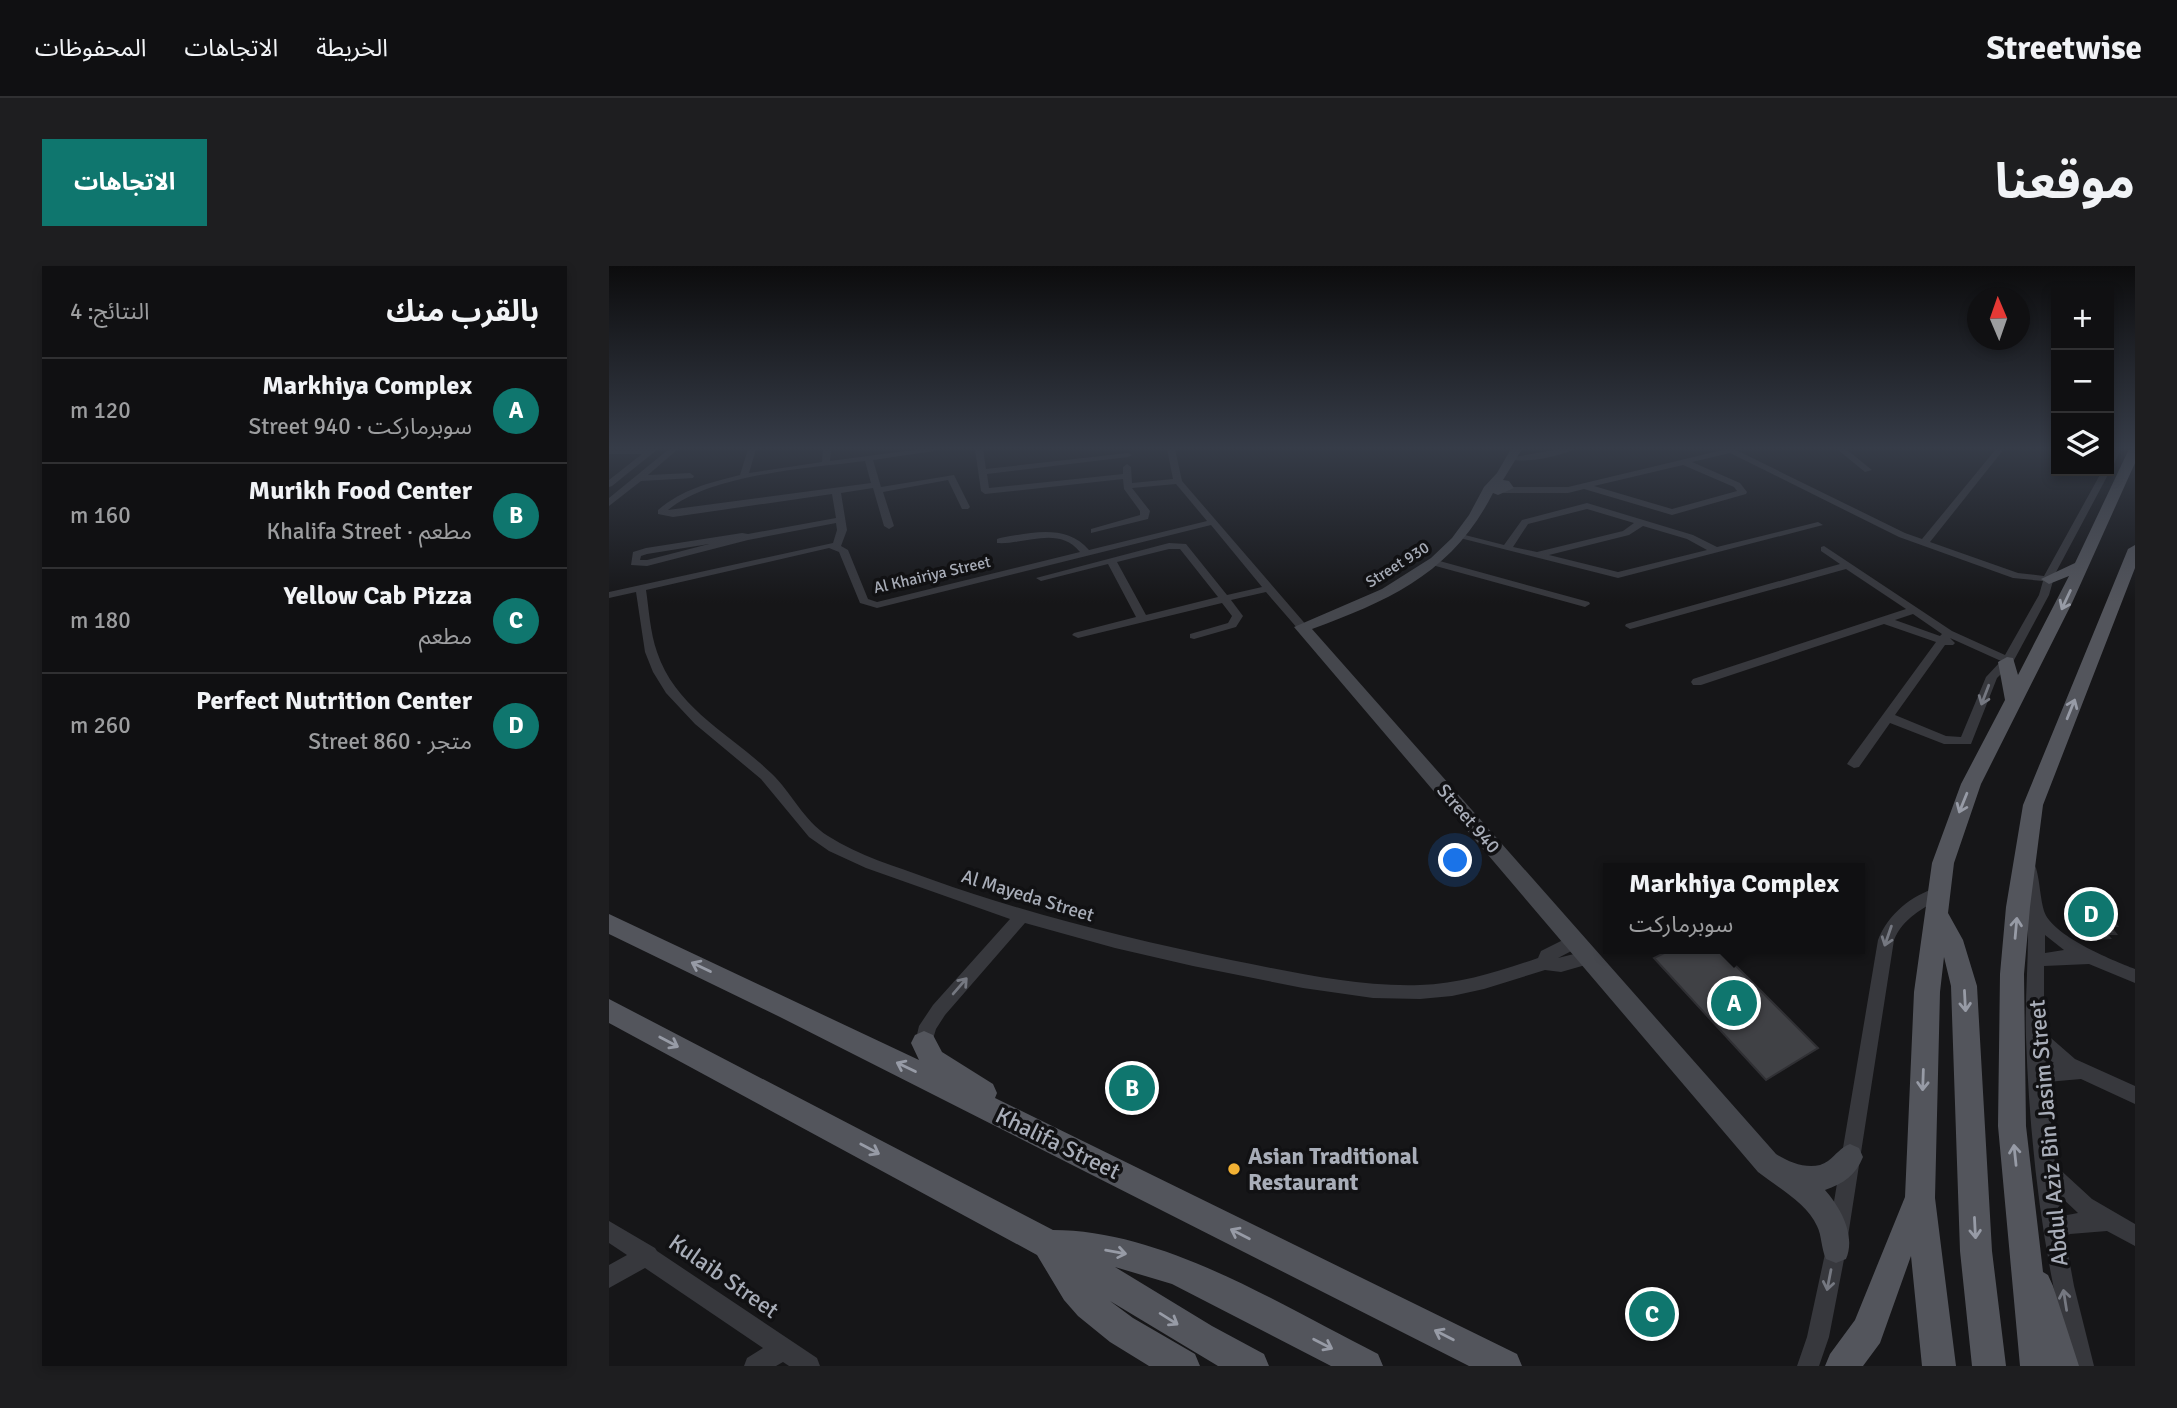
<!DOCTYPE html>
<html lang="ar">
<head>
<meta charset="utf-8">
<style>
	body { margin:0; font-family:Signika,"Noto Sans Arabic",sans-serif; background:#1e1e20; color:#f1f3f6; direction:rtl }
	.controls { position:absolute; right:21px; top:21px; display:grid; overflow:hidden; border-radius:0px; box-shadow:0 4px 10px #0003 }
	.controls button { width:63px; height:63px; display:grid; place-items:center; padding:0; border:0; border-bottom:2px solid #303032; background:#101012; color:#f1f3f6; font:35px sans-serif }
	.compass { position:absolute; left:1358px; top:21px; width:63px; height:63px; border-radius:50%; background:#101012; box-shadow:0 4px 10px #0003; rotate:358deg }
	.you { position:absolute; left:847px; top:595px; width:24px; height:24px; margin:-18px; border:5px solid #fff; border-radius:50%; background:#1a73e8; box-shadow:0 0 0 10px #1a73e833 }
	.badge { display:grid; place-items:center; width:46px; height:46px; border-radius:50%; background:#0f766e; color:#fff; font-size:23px; font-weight:700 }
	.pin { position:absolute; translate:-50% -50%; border:4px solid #fff; box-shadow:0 2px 7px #0006 }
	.popup { position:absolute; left:994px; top:597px; width:262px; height:91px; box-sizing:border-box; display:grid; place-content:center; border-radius:0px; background:#101012; filter:drop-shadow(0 2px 5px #0005); font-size:23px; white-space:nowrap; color:#9c9d9f }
	.popup b { font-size:26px; color:#f1f3f6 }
	.popup::after { content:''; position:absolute; left:50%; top:100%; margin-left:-14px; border:14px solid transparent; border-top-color:#101012 }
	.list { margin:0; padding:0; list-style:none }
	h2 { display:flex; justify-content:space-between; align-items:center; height:91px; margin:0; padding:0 28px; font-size:30px }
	h2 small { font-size:23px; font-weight:400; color:#9c9d9f }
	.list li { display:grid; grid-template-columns:46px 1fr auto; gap:21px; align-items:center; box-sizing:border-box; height:105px; padding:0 28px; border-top:2px solid #303032 }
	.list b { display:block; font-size:26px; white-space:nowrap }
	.list p { margin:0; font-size:23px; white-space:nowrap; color:#9c9d9f }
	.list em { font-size:23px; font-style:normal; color:#9c9d9f }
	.icon { flex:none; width:38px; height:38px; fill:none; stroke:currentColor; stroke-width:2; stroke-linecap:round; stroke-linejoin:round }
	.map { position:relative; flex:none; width:1526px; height:1100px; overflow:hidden; direction:ltr; border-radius:0px }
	header { display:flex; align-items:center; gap:42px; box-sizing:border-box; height:98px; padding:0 35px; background:#101012; border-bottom:2px solid #303032 }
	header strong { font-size:33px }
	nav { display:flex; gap:38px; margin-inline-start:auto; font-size:24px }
	.intro { display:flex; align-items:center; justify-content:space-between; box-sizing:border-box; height:168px; padding:0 42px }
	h1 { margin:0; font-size:49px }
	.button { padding:18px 32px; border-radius:0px; background:#0f766e; color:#fff; font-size:24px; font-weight:700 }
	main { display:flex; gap:42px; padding:0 42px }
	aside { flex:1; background:#101012; border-radius:0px; box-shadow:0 4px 10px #0003 }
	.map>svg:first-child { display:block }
	.building { fill:#404145; stroke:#303034; stroke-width:2 }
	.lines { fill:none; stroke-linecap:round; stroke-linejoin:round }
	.street { fill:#37383d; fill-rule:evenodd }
	.secondary { fill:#45474d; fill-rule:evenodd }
	.primary { fill:#53555c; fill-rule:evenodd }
	.oneway { stroke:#979ba6 }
	.oneway2 { stroke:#757881 }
	.poi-dot { fill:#f2b134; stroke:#111113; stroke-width:2.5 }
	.labels { text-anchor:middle; stroke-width:7; stroke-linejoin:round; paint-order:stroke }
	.far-street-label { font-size:16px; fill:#a8adb8; stroke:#111113 }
	.street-label { font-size:19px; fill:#a8adb8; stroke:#111113 }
	.near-street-label { font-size:23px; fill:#a8adb8; stroke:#111113 }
	.near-poi-label { font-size:23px; font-weight:bold; fill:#a8adb8; stroke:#111113; text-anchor:start }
</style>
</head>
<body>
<header>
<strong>Streetwise</strong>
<nav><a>الخريطة</a><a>الاتجاهات</a><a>المحفوظات</a></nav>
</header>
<div class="intro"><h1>موقعنا</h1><a class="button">الاتجاهات</a></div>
<main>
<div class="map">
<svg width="1526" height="1100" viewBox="0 0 1526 1100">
	<rect width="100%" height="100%" fill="#161618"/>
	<path class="building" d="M 1483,636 L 1489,637 L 1508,660 L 1501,660 L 1507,668 L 1498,668 L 1501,672 L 1486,673 L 1458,637 Z
		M 1063,683 L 1110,683 L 1209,782 L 1157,814 L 1045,692 Z"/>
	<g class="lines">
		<path class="street" d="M 49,183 L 3,220 L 0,221 L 0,214 L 33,188 L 0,188 L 0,184 Z
			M 60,183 L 69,183 L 39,209 L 81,207 L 85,210 L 84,212 L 32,215 L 0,240 L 0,232 Z
			M 139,183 L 147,183 L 140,207 L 213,196 L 214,183 L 222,183 L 221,195 L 312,183 L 329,183 L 325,185 L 264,194 L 272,221 L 345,209 L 361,241 L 359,243 L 353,243 L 339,214 L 274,226 L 285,260 L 280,263 L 275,260 L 264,222 L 232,227 L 238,264 L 232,280 L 239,284 L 259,333 L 268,336 L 471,286 C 449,259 416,279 388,277 L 388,273 L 391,272 C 421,267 457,257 480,284 L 598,255 L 567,218 L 523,222 L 541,245 L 539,253 L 482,267 L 482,263 L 531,249 L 531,245 L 515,223 L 514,213 L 376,228 L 372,225 L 366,183 L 374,183 L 377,203 L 519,187 L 523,189 L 519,191 L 378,208 L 380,222 L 514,208 L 514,201 L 518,198 L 522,201 L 523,217 L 564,213 L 558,183 L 566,183 L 573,215 L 699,361 L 693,364 L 689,363 L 657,326 L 622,334 L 634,350 L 627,361 L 585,373 L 581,372 L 581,368 L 619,357 L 623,350 L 613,337 L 469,372 L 463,369 L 465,367 L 527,351 L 499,298 L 432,315 L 427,312 L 560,277 L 577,278 L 618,329 L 653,321 L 602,259 L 268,342 L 251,337 L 230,286 L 220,282 L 37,324 C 40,344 41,366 48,386 C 67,443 122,468 162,507 C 183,527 194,554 219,570 C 250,590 286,600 321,613 C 419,648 520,673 622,694 C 684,706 747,721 811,719 C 852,718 891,705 929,692 L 932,685 L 966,668 L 972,670 L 974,675 L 972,680 L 949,692 L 981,684 L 987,686 L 989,691 L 987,696 L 952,706 L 936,704 L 875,723 L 843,730 L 811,733 L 764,732 L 694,722 L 584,700 L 506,682 L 416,657 L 336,749 L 327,763 L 321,783 L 315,785 L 309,783 L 306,777 L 310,760 L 324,739 L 401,653 L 257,602 L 220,585 L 200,571 L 152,513 L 86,458 L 57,427 L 44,406 L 36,386 L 27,326 L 0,332 L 0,326 L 224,277 L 228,264 L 227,257 L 139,274 L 38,300 L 22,299 L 24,286 L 37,282 L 133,267 L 139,268 L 227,252 L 223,228 L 64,251 L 49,248 L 49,244 C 74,223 99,217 131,209 ZM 256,195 L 262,217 L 59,244 C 102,208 201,202 256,195 ZM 100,278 L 38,294 L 31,294 L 32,290 L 38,288 ZM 560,283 L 571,283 L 609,331 L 537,349 L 508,296 Z
			M 951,183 L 965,183 C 953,190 911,199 899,192 Z
			M 1118,183 L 1131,183 L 1129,185 L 1296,267 L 1313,273 L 1387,183 L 1395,183 L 1321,276 L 1409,307 L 1435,310 L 1493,205 L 1500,203 L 1501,205 L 1446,308 L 1440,329 L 1404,396 L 1388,412 L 1362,478 L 1335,478 L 1281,457 L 1250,501 L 1245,502 L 1238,498 L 1240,495 L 1327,376 L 1275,358 L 1092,419 L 1084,419 L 1082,416 L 1084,413 L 1297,343 L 1237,303 L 1025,362 L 1021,363 L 1016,360 L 1017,358 L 1231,298 L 1212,285 L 1212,281 L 1215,280 L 1343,365 L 1396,389 L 1430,329 L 1434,315 L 1404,312 L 1290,271 L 1121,187 L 1083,196 L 1131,217 L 1138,226 L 1137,228 L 1063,249 L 975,223 L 959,227 L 895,227 L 891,224 L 895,221 L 959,221 ZM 1074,199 L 1125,221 L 1128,225 L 1063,243 L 985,220 ZM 1304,348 L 1333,368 L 1331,370 L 1286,354 ZM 1341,372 L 1392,395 L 1377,411 L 1352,471 L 1337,470 L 1286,449 L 1336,379 L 1344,379 L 1346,377 Z
			M 1228,183 L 1237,183 L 1263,204 L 1256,206 Z
			M 1504,183 L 1512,183 L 1504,200 L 1500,203 L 1500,192 Z
			M 978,237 L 1084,269 L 1108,281 L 1209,256 L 1214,259 L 1009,312 L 847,271 L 852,268 L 895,279 L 913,254 ZM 978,243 L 1025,257 L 1014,265 L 928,286 L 904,281 L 919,258 ZM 1034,260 L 1078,273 L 1098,284 L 1009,306 L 940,289 L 1020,269 Z
			M 827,294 L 980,336 L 981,338 L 976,341 L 823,299 L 822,297 Z
			M 1420,596 L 1425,598 L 1427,602 C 1431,616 1431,632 1435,645 C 1443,670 1503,694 1526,703 L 1526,717 L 1480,698 L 1435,700 L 1435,766 L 1466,793 L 1526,820 L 1526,838 L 1472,813 L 1438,816 L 1446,899 L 1483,933 L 1526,958 L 1526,980 L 1498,965 L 1461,968 L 1456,971 L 1465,1020 L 1485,1100 L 1463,1100 C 1434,993 1421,883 1417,772 C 1415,714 1425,659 1413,602 L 1415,598 ZM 1436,669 L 1455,684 L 1436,687 ZM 1436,790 L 1445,797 L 1437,799 ZM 1450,929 L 1469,947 L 1453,950 Z
			M 1329,621 L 1334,623 L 1337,627 L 1334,631 C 1314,642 1294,652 1285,674 L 1237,983 L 1220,1071 L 1210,1100 L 1188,1100 L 1198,1071 L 1217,983 L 1269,674 C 1280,647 1302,630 1329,621 Z
			M 0,955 L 46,982 L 48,985 L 208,1092 L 211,1100 L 180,1100 L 174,1096 L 167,1100 L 135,1100 L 138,1092 L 154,1082 L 36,1002 L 0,1022 L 0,999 L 18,989 L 0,977 Z"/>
		<path class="secondary" d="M 902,183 L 913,183 L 894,214 L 900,215 L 905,222 L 889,229 L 884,227 C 844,306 782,334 703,363 L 1167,888 C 1181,897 1204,906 1219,895 C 1228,888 1231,882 1241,878 L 1250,882 L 1254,891 C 1247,909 1234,918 1216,924 C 1232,942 1247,970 1237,993 L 1227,997 L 1217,993 C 1212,982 1213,970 1208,960 C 1198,937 1168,921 1149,906 L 685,361 L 773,323 L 822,292 L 843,272 L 860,249 L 875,221 L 888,207 Z"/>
		<path class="primary" d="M 1520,183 L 1526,183 L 1526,197 L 1463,337 L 1372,518 L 1345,597 L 1339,647 L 1354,674 L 1368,720 L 1383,985 L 1397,1100 L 1363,1100 L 1351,985 L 1342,720 L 1335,691 L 1331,726 L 1326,932 L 1347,1100 L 1313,1100 L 1302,990 L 1271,1077 L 1254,1100 L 1216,1100 L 1221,1088 L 1246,1054 L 1296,931 L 1305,726 L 1323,597 L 1352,518 L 1396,434 L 1389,396 L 1398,391 L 1404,392 L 1409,409 L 1460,310 L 1440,318 L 1432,313 L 1466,297 Z
			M 1526,279 L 1526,302 L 1434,539 L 1421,641 L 1415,708 L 1417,860 L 1434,1006 L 1439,1009 L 1444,1020 L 1470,1100 L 1411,1100 L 1389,860 L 1391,708 L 1397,641 L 1414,539 L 1519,283 Z
			M 0,648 L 310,794 L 302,777 L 306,769 L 315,765 L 324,769 L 333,786 L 384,818 L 388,827 L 386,832 L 908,1088 L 913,1100 L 860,1100 L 171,751 L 0,668 Z
			M 0,733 L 444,964 C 555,964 671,1039 769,1088 L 774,1100 L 722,1100 L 563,1018 L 506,1001 L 603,1060 L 655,1088 L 660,1100 L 609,1100 L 501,1035 L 524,1052 L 586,1088 L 591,1100 L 540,1100 L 501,1076 L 469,1050 L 455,1034 L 428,989 L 0,757 Z"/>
	</g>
	<defs><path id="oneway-shaft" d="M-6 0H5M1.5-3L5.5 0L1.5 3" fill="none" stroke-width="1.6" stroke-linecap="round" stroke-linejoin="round" transform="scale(1.75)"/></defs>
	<g class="oneway">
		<use href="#oneway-shaft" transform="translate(1457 334) rotate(115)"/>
		<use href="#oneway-shaft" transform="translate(1462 443) rotate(-68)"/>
		<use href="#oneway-shaft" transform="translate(1354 537) rotate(112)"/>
		<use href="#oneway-shaft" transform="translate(1407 662) rotate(-85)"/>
		<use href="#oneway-shaft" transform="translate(92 701) rotate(-154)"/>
		<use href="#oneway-shaft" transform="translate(1356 735) rotate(87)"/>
		<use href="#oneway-shaft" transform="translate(60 776) rotate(28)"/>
		<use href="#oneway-shaft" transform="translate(297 801) rotate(-154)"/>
		<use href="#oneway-shaft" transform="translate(1314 814) rotate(92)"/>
		<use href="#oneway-shaft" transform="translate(261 883) rotate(28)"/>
		<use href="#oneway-shaft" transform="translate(1406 889) rotate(-96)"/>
		<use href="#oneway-shaft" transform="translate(1366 962) rotate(87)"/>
		<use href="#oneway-shaft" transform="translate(631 968) rotate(-153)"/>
		<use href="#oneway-shaft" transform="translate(507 986) rotate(10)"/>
		<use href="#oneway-shaft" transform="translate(560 1053) rotate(32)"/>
		<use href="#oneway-shaft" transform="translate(835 1069) rotate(-153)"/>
		<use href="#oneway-shaft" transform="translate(714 1078) rotate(27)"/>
	</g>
	<g class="oneway2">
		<use href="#oneway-shaft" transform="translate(1376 429) rotate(111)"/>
		<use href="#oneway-shaft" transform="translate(1279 670) rotate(109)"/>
		<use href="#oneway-shaft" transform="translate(351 720) rotate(-49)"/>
		<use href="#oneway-shaft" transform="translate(1220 1014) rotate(101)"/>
		<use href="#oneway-shaft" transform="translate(1456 1034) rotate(-99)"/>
	</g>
	<linearGradient id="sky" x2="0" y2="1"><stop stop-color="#0c0c0d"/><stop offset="0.54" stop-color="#363c48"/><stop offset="1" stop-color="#363c48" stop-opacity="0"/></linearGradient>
	<rect width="1526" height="337" fill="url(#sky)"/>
	<circle class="poi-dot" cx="625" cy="903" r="7"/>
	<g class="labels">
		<g class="far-street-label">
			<text transform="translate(788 298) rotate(-32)" y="6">Street 930</text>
			<text transform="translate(323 308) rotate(-13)" y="6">Al Khairiya Street</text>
		</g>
		<g class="street-label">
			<text transform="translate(860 552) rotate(49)" y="7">Street 940</text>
			<text transform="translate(419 629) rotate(17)" y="7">Al Mayeda Street</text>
		</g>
		<g class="near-street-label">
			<text transform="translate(1439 867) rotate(-95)" y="8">Abdul Aziz Bin Jasim Street</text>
			<text transform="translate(449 877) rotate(26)" y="8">Khalifa Street</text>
			<text transform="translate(115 1010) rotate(35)" y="8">Kulaib Street</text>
		</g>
		<g class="near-poi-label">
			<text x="639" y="898">Asian Traditional<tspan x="639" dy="26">Restaurant</tspan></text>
		</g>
	</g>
</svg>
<div class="controls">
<button>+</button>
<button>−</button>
<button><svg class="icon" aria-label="layers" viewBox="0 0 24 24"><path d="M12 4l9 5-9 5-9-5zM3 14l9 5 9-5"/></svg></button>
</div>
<svg class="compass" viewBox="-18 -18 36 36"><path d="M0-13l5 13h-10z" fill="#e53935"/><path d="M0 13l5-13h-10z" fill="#9c9d9f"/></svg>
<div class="you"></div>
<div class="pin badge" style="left:1125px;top:737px">A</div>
<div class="popup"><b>Markhiya Complex</b>سوبرماركت</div>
<div class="pin badge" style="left:523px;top:822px">B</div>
<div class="pin badge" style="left:1043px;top:1048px">C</div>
<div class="pin badge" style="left:1482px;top:648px">D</div>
</div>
<aside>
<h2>بالقرب منك<small>النتائج: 4</small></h2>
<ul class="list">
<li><span class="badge">A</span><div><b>Markhiya Complex</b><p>سوبرماركت · Street 940</p></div><em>120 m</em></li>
<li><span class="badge">B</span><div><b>Murikh Food Center</b><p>مطعم · Khalifa Street</p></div><em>160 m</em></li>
<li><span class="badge">C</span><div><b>Yellow Cab Pizza</b><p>مطعم</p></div><em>180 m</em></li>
<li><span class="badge">D</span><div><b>Perfect Nutrition Center</b><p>متجر · Street 860</p></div><em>260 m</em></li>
</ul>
</aside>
</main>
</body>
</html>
